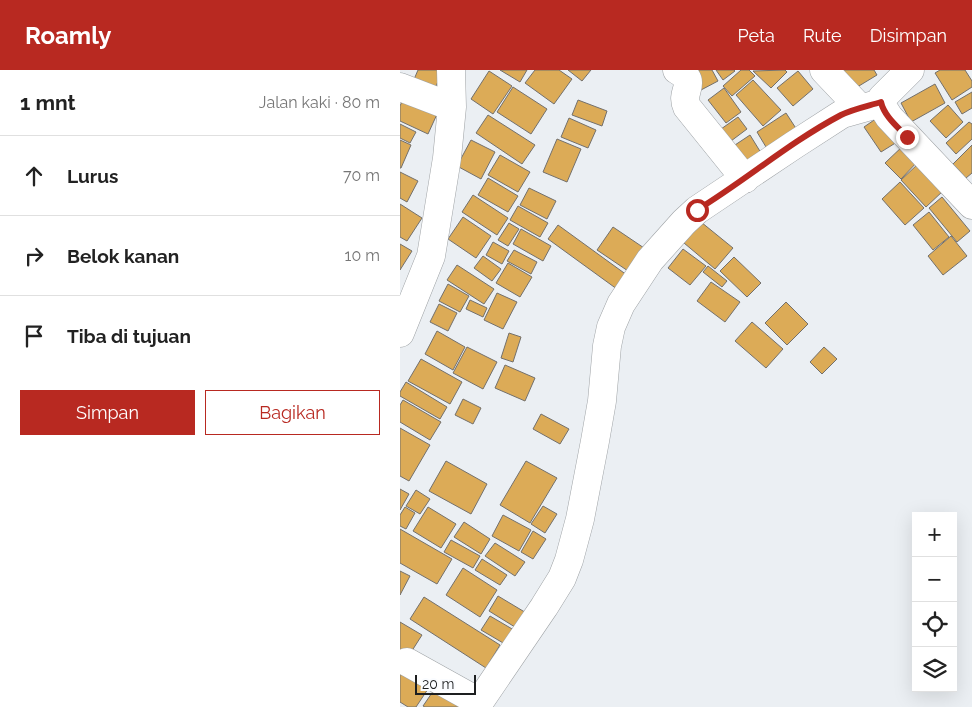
<!DOCTYPE html>
<html lang="id">
<head>
<meta charset="utf-8">
<style>
	body { margin:0; font-family:Raleway,sans-serif; background:#f6f6f6; color:#222 }
	.controls { position:absolute; right:15px; bottom:15px; display:grid; overflow:hidden; border-radius:0px; box-shadow:0 5px 20px #0002 }
	.controls button { width:45px; height:45px; display:grid; place-items:center; padding:0; border:0; border-bottom:1px solid #e0e0e0; background:#fff; color:#222; font:25px sans-serif }
	.scale { position:absolute; left:15px; bottom:12px; width:61px; box-sizing:border-box; padding-left:5px; border:2px solid #1d1f20; border-top:0; font-size:14px; line-height:18px; white-space:nowrap; color:#1d1f20; -webkit-text-stroke:4px #fafcff; paint-order:stroke }
	.stop { position:absolute; width:15px; height:15px; margin:-11px; border:4px solid #b82921; border-radius:50%; background:#fff }
	.stop.end { background:#b82921; border-color:#fff; box-shadow:0 1px 5px #0008 }
	.list { margin:0; padding:0; list-style:none }
	h2 { display:flex; justify-content:space-between; align-items:center; height:65px; margin:0; padding:0 20px; font-size:21px }
	h2 small { font-size:16px; font-weight:400; color:#767676 }
	.list li { display:grid; grid-template-columns:32px 1fr auto; gap:15px; align-items:center; box-sizing:border-box; height:80px; padding:0 20px; border-top:1px solid #e0e0e0 }
	.list b { display:block; font-size:19px; white-space:nowrap }
	.list em { font-size:16px; font-style:normal; color:#767676 }
	.actions { display:flex; gap:10px; padding:15px 20px }
	.actions a { flex:1; padding:11px 0; border:1px solid #b82921; border-radius:0px; text-align:center; font-size:18px; color:#b82921 }
	.actions .main { background:#b82921; color:#fff }
	.icon { flex:none; width:28px; height:28px; fill:none; stroke:currentColor; stroke-width:2; stroke-linecap:round; stroke-linejoin:round }
	.map { position:relative; flex:none; width:572px; height:637px; overflow:hidden }
	header { display:flex; align-items:center; gap:30px; box-sizing:border-box; height:70px; padding:0 25px; background:#b82921; color:#fff }
	header strong { font-size:24px }
	nav { display:flex; gap:28px; margin-inline-start:auto; font-size:18px }
	main { display:flex }
	aside { flex:1; background:#fff }
	.map>svg:first-child { display:block }
	.building { fill:#dcab57; stroke:#73706c }
	.lines { fill:none; stroke-linecap:round; stroke-linejoin:round }
	.minor-casing { stroke:#9ea2a5; stroke-width:29 }
	.minor { stroke:#fff; stroke-width:28 }
	.route { stroke:#b82921; stroke-width:6 }
</style>
</head>
<body>
<header>
<strong>Roamly</strong>
<nav><a>Peta</a><a>Rute</a><a>Disimpan</a></nav>
</header>
<main>
<aside>
<h2>1 mnt<small>Jalan kaki · 80 m</small></h2>
<ul class="list">
<li><svg class="icon" aria-label="ahead" viewBox="0 0 24 24"><path d="M12 20V5M6 11l6-6 6 6"/></svg><div><b>Lurus</b></div><em>70 m</em></li>
<li><svg class="icon" aria-label="right" viewBox="0 0 24 24"><path d="M7 20v-9h11M14 6l5 5-5 5"/></svg><div><b>Belok kanan</b></div><em>10 m</em></li>
<li><svg class="icon" aria-label="arrive" viewBox="0 0 24 24"><path d="M6 21V4h12l-3 4 3 4H6"/></svg><div><b>Tiba di tujuan</b></div></li>
</ul>
<div class="actions"><a class="main">Simpan</a><a>Bagikan</a></div>
</aside>
<div class="map">
<svg width="572" height="637" viewBox="0 0 572 637">
	<rect width="100%" height="100%" fill="#ebeff3"/>
	<path class="building" d="M 18,0 L 43,0 L 33,23 L 12,14 Z
		M 100,0 L 127,0 L 120,12 Z
		M 135,0 L 159,0 L 172,9 L 154,34 L 125,13 Z
		M 168,0 L 191,0 L 182,11 Z
		M 298,0 L 312,0 L 318,11 L 301,20 L 292,3 Z
		M 316,0 L 334,0 L 335,1 L 323,10 Z
		M 341,0 L 349,0 L 355,6 L 332,26 L 323,16 Z
		M 385,0 L 387,2 L 371,18 L 353,1 Z
		M 436,0 L 474,0 L 477,5 L 449,22 Z
		M 540,0 L 565,0 L 572,11 L 572,17 L 552,30 L 535,3 Z
		M 89,1 L 112,16 L 93,44 L 71,29 Z
		M 398,1 L 413,19 L 393,36 L 377,18 Z
		M 353,10 L 381,40 L 363,56 L 336,25 Z
		M 535,14 L 545,33 L 511,52 L 501,33 Z
		M 113,17 L 147,39 L 131,64 L 97,42 Z
		M 324,18 L 341,42 L 326,53 L 308,30 Z
		M 572,22 L 572,38 L 562,44 L 555,32 Z
		M 4,27 L 38,42 L 28,64 L 0,51 L 0,36 Z
		M 178,30 L 207,41 L 202,56 L 172,45 Z
		M 548,35 L 563,52 L 546,68 L 530,51 Z
		M 386,43 L 399,63 L 369,82 L 357,62 Z
		M 88,45 L 135,75 L 122,94 L 76,63 Z
		M 480,46 L 497,72 L 481,82 L 464,57 Z
		M 338,47 L 347,59 L 323,77 L 314,64 Z
		M 169,48 L 196,60 L 188,78 L 161,67 Z
		M 569,52 L 572,54 L 572,69 L 556,84 L 546,73 Z
		M 0,54 L 16,62 L 10,73 L 0,68 Z
		M 350,65 L 366,91 L 346,104 L 329,79 Z
		M 157,69 L 181,79 L 167,112 L 143,102 Z
		M 0,70 L 11,75 L 1,98 L 0,98 Z
		M 71,70 L 95,82 L 81,109 L 57,96 Z
		M 505,74 L 520,89 L 501,109 L 485,93 Z
		M 572,75 L 572,103 L 566,108 L 553,94 Z
		M 100,85 L 130,102 L 118,122 L 88,105 Z
		M 519,93 L 544,120 L 526,137 L 501,110 Z
		M 0,102 L 18,111 L 7,132 L 0,128 Z
		M 88,108 L 118,126 L 108,142 L 78,125 Z
		M 500,112 L 524,138 L 505,155 L 482,129 Z
		M 129,118 L 156,131 L 147,149 L 120,135 Z
		M 73,125 L 108,148 L 97,165 L 62,142 Z
		M 542,127 L 570,161 L 557,172 L 529,138 Z
		M 0,134 L 22,148 L 7,171 L 0,167 Z
		M 118,136 L 148,153 L 140,167 L 110,150 Z
		M 529,142 L 549,167 L 533,180 L 513,155 Z
		M 63,147 L 91,166 L 76,188 L 48,169 Z
		M 301,152 L 333,178 L 315,199 L 284,173 Z
		M 109,153 L 119,159 L 108,176 L 98,170 Z
		M 158,155 L 231,208 L 221,222 L 148,169 Z
		M 213,157 L 250,182 L 234,205 L 197,180 Z
		M 121,159 L 151,176 L 143,191 L 113,174 Z
		M 551,166 L 567,186 L 543,205 L 528,186 Z
		M 93,172 L 109,181 L 102,194 L 86,185 Z
		M 0,174 L 12,181 L 0,200 Z
		M 283,179 L 306,196 L 290,215 L 268,198 Z
		M 114,180 L 137,192 L 131,204 L 107,191 Z
		M 83,186 L 101,199 L 92,211 L 74,198 Z
		M 334,187 L 361,213 L 347,227 L 320,201 Z
		M 108,193 L 132,207 L 120,227 L 96,213 Z
		M 57,195 L 94,219 L 84,234 L 47,210 Z
		M 308,196 L 327,211 L 322,217 L 303,202 Z
		M 311,212 L 340,232 L 325,252 L 297,231 Z
		M 48,214 L 69,226 L 60,242 L 39,231 Z
		M 97,223 L 117,232 L 103,259 L 84,250 Z
		M 70,230 L 87,238 L 83,247 L 66,239 Z
		M 386,232 L 408,254 L 387,275 L 365,253 Z
		M 39,234 L 57,243 L 48,261 L 30,252 Z
		M 352,252 L 383,279 L 366,298 L 335,271 Z
		M 37,261 L 65,277 L 53,300 L 25,284 Z
		M 109,263 L 121,267 L 113,292 L 101,288 Z
		M 67,277 L 97,292 L 83,319 L 53,303 Z
		M 424,277 L 437,289 L 422,304 L 410,292 Z
		M 21,289 L 62,312 L 50,334 L 8,311 Z
		M 105,295 L 135,308 L 125,331 L 95,318 Z
		M 6,312 L 47,337 L 40,349 L 0,326 L 0,322 Z
		M 63,329 L 81,338 L 73,354 L 55,345 Z
		M 3,330 L 41,352 L 30,370 L 0,352 L 0,335 Z
		M 141,344 L 169,359 L 160,374 L 133,359 Z
		M 0,358 L 30,375 L 9,411 L 0,406 Z
		M 46,391 L 87,414 L 71,444 L 29,421 Z
		M 126,391 L 157,408 L 130,453 L 100,435 Z
		M 0,419 L 9,424 L 0,440 Z
		M 16,420 L 30,429 L 20,444 L 6,436 Z
		M 143,436 L 157,444 L 145,463 L 131,454 Z
		M 5,437 L 15,443 L 6,459 L 0,456 L 0,445 Z
		M 28,437 L 56,454 L 41,478 L 13,461 Z
		M 103,445 L 131,460 L 119,481 L 92,466 Z
		M 64,452 L 90,469 L 81,484 L 54,467 Z
		M 0,459 L 52,489 L 37,514 L 0,493 Z
		M 133,461 L 146,469 L 133,489 L 121,482 Z
		M 51,470 L 80,486 L 73,498 L 44,482 Z
		M 95,473 L 125,492 L 115,506 L 85,486 Z
		M 82,489 L 107,505 L 100,515 L 75,500 Z
		M 63,498 L 97,520 L 80,547 L 46,525 Z
		M 0,501 L 10,506 L 0,525 Z
		M 98,526 L 133,547 L 123,562 L 89,541 Z
		M 24,527 L 100,575 L 86,598 L 10,549 Z
		M 90,546 L 119,563 L 110,577 L 81,560 Z
		M 0,552 L 22,565 L 8,587 L 0,582 Z
		M 0,600 L 30,616 L 16,637 L 8,637 L 0,632 Z
		M 36,617 L 65,637 L 25,637 L 23,636 Z"/>
	<g class="lines">
		<defs>
			<path id="minor" d="M 277,0 C 300,13 279,20 287,37 L 345,109
				M 424,0 L 460,38
				M 510,0 L 482,28 L 482,36 L 489,47 L 572,135
				M 0,17 L 52,37
				M 0,263 L 31,186 L 47,88 L 52,37 L 51,0
				M 7,592 L 79,632
				M 76,637 L 144,537 L 162,508 L 169,490 L 180,449 L 195,371 L 202,331 L 207,276 L 211,257 L 221,234 L 250,190 L 284,152 L 297,140 L 394,75 L 442,44 L 481,33"/>
		</defs>
		<use href="#minor" class="minor-casing"/>
		<use href="#minor" class="minor"/>
	</g>
	<g class="lines">
		<path class="route" d="M 297,140 C 346,110 390,72 441,45 C 453,39 468,36 481,32 C 484,46 498,57 507,67"/>
	</g>
</svg>
<div class="controls">
<button>+</button>
<button>−</button>
<button><svg class="icon" aria-label="locate" viewBox="0 0 24 24"><circle cx="12" cy="12" r="6"/><path d="M12 2v4M12 18v4M2 12h4M18 12h4"/></svg></button>
<button><svg class="icon" aria-label="layers" viewBox="0 0 24 24"><path d="M12 4l9 5-9 5-9-5zM3 14l9 5 9-5"/></svg></button>
</div>
<div class="scale">20 m</div>
<div class="stop" style="left:297px;top:140px"></div>
<div class="stop end" style="left:507px;top:67px"></div>
</div>
</main>
</body>
</html>
